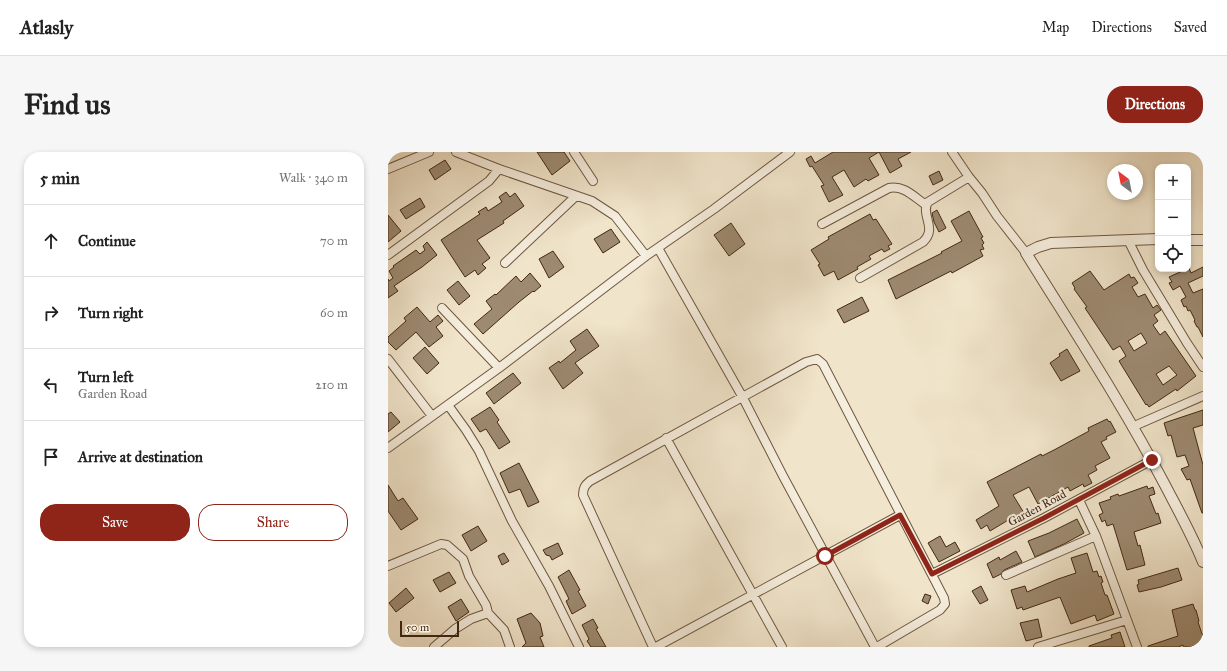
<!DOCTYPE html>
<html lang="en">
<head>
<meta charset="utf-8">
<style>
	body { margin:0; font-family:"IM FELL Great Primer",serif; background:#f6f6f6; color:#222 }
	.controls { position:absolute; right:12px; top:12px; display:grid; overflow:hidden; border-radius:8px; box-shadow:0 2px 6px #0003 }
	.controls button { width:36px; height:36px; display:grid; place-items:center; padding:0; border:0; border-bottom:1px solid #e0e0e0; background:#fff; color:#222; font:20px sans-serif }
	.compass { position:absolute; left:719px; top:12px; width:36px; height:36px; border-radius:50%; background:#fff; box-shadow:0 2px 6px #0003; rotate:328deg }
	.scale { position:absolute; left:12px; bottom:10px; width:59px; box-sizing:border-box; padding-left:4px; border:2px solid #432811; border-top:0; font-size:11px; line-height:14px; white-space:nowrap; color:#432811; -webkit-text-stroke:3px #f5eddd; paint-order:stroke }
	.stop { position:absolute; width:12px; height:12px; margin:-9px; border:3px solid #8f2418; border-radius:50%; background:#fff }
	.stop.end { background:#8f2418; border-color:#fff; box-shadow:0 1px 4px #0008 }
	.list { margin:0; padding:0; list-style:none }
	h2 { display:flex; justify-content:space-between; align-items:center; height:52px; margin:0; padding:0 16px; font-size:17px }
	h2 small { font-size:13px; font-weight:400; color:#767676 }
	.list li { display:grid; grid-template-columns:26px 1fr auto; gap:12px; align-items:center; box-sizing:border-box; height:72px; padding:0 16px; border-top:1px solid #e0e0e0 }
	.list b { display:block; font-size:15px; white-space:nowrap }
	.list p { margin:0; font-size:13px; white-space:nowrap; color:#767676 }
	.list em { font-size:13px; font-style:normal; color:#767676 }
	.actions { display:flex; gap:8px; padding:12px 16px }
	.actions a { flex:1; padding:9px 0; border:1px solid #8f2418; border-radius:16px; text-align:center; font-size:14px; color:#8f2418 }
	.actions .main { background:#8f2418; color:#fff }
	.icon { flex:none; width:22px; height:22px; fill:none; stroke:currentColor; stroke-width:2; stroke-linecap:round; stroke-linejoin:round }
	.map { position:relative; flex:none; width:815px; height:495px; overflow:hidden; border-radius:16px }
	header { display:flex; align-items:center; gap:24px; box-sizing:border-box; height:56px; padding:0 20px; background:#fff; border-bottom:1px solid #e0e0e0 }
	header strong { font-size:19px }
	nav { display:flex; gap:22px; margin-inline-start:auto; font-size:14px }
	.intro { display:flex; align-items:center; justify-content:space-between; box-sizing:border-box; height:96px; padding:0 24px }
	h1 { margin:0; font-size:28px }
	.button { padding:10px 18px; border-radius:16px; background:#8f2418; color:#fff; font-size:14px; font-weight:700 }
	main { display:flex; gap:24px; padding:0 24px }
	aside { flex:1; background:#fff; border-radius:16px; box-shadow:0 2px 6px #0003 }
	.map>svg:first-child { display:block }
	.building { fill:#9d8a71; stroke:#432811; fill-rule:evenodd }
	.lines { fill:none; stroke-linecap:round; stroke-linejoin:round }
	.minor-casing { stroke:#6e573f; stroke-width:10 }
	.tertiary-casing { stroke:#6e573f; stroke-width:12 }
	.minor { stroke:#f5eddd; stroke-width:8 }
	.tertiary { stroke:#f5eddd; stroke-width:10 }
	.route { stroke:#8f2418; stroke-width:5 }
	.labels { text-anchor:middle; stroke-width:4; stroke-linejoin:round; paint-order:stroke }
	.street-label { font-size:12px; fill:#432811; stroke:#f5eddd }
</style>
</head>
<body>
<header>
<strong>Atlasly</strong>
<nav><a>Map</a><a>Directions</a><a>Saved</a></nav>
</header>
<div class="intro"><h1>Find us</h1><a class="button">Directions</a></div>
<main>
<aside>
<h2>5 min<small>Walk · 340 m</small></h2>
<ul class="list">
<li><svg class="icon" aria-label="ahead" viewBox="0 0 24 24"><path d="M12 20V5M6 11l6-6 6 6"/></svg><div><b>Continue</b></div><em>70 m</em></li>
<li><svg class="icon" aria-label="right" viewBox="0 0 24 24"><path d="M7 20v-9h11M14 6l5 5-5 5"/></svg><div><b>Turn right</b></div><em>60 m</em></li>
<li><svg class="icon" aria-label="left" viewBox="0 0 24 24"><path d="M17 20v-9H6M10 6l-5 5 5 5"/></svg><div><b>Turn left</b><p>Garden Road</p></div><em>210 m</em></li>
<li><svg class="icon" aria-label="arrive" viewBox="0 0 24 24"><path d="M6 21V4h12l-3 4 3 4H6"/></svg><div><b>Arrive at destination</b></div></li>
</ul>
<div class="actions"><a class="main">Save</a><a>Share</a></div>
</aside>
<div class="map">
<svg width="815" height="495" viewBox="0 0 815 495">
	<rect width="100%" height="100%" fill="#f0e4ca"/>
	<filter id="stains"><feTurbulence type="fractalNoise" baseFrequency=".005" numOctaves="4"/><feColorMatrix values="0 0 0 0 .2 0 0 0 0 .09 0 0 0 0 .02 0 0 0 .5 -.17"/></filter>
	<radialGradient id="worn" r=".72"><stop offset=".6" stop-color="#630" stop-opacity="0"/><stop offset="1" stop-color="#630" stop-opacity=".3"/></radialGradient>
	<path class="building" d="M 149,0 L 176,0 L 182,9 L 164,23 Z
		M 445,0 L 491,0 L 481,6 L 491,23 L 480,29 L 478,27 L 466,35 L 456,18 L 444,25 L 455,43 L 441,50 L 433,34 L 436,33 L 424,14 L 422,15 L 418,7 L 423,4 L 427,11 Z
		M 491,0 L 523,0 L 510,7 L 514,14 L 502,21 Z
		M 57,8 L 63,17 L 47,28 L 41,18 Z
		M 551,19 L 555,28 L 545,33 L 541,24 Z
		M 118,40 L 122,45 L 127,41 L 136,54 L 115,69 L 116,71 L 89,88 L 102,106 L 94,112 L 98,116 L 90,123 L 87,118 L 77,125 L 53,88 L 92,62 L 90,60 L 98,55 L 100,59 L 114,50 L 111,45 Z
		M 32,46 L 37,55 L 18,67 L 12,58 Z
		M 549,58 L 558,76 L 551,80 L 546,70 L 544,61 Z
		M 581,59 L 595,85 L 593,86 L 596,91 L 594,93 L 596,97 L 592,98 L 595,104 L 564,121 L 563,119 L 508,147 L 500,128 L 554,101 L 553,100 L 574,89 L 563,69 Z
		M 482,62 L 485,68 L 488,67 L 504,92 L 500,94 L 502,97 L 496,100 L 494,97 L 481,104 L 483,107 L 469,115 L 470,117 L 450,128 L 446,119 L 436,124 L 430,113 L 432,112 L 423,98 L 441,87 L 440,85 Z
		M 0,63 L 13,79 L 0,90 Z
		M 343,71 L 357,92 L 341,104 L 326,83 Z
		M 223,77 L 232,90 L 215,101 L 206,87 Z
		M 39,90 L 49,103 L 34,115 L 6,134 L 10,139 L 0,146 L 0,127 L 1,129 L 5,126 L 1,119 L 6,115 L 5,114 L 28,98 L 32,102 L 37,98 L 35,94 Z
		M 165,99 L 176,115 L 161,126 L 151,107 Z
		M 815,115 L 815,124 L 800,131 L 805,141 L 815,137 L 815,185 L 810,175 L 809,175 L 806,169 L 807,168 L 802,158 L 800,159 L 798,154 L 796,155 L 793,148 L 798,145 L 792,134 L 785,138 L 781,131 L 784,130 L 781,125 L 801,116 L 803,121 Z
		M 702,119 L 716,138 L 741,122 L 743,126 L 746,125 L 750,131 L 744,135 L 750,145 L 757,142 L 765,156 L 769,153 L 773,158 L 766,163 L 770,169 L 765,173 L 772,183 L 777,179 L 808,224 L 789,239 L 788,237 L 761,255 L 759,252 L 758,253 L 731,209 L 738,204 L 732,194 L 725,198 L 697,156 L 699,155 L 686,137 L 687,136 L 684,131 ZM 753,181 L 759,191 L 746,199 L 740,189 ZM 781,214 L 789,223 L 775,233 L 768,222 Z
		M 142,121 L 153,134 L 146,140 L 145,139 L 131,150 L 95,182 L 86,172 L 104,157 L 98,149 L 107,142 L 108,143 L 128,124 L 133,130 Z
		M 70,129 L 82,144 L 71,153 L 59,138 Z
		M 474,145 L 481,159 L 456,171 L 449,158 Z
		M 29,155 L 42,170 L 50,163 L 55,169 L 48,175 L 55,184 L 41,195 L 28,180 L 8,198 L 0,190 L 0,185 L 18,169 L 16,166 Z
		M 199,177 L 211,194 L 187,211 L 195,221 L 175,237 L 161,216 L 171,209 L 172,211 L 188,198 L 182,189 Z
		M 37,195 L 51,211 L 39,222 L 25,206 Z
		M 679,197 L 692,219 L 673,229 L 662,211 L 672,204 L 671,202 Z
		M 125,221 L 133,231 L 106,252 L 98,241 Z
		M 102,255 L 111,268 L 109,270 L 122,290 L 111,297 L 98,277 L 92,280 L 83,267 Z
		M 815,258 L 815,273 L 805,276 L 815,313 L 815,361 L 814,361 L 802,327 L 799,328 L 793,317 L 801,314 L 797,303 L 789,305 L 783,283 L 780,284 L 776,271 Z
		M 3,260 L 12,270 L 0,280 L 0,262 Z
		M 719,267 L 721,270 L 722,269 L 728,280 L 718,285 L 719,287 L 713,290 L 722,306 L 707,314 L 709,318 L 700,323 L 704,331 L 696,335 L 695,332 L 682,339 L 680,335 L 650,352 L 641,335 L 625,343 L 636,361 L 623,369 L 622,367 L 602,379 L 599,373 L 593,377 L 588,368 L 611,354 L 599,330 L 653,302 L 654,304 L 666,298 L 701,279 L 700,276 Z
		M 131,311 L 151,350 L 140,355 L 132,337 L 121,341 L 112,321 Z
		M 0,333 L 10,349 L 15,346 L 30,367 L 13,378 L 0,359 Z
		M 759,334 L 760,337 L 765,335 L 767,342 L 761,344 L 768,362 L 770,361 L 773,371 L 746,380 L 750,394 L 752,393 L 757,413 L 739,418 L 725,372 L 719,374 L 717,368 L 714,370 L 711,363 L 715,361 L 711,351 L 723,347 L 722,345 L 730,342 L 731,344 Z
		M 689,367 L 696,381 L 676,392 L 647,405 L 640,389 L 661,381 Z
		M 90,374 L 99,389 L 83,399 L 74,383 Z
		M 552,384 L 558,395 L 567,390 L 572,399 L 551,410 L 540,391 Z
		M 170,391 L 175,402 L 164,408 L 162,404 L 158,403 L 155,398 Z
		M 628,399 L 634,410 L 616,418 L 613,422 L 605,426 L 599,412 L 611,405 L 612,408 Z
		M 116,401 L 121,409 L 114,413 L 110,404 Z
		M 699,401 L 705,420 L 709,419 L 711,425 L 713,424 L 715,430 L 713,431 L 717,443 L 719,443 L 726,462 L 709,469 L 707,463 L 683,472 L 672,445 L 635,458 L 634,455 L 629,457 L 623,438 L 637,434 L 639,440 L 670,427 L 688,421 L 683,406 Z
		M 790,416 L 794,428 L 773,435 L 751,440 L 749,433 L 751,432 L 750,428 Z
		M 181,418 L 192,438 L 190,439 L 198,454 L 184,462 L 178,449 L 181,447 L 170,425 Z
		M 61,420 L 68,431 L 52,440 L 45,428 Z
		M 593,434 L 600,448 L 592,452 L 584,439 Z
		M 18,436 L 26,446 L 8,460 L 1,451 Z
		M 537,442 L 543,444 L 540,452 L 534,449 Z
		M 73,447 L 81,460 L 68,469 L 60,455 Z
		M 805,452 L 807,458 L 808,458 L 811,469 L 810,470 L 814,482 L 815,482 L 815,491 L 802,495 L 796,495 L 795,493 L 790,495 L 760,495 L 760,494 L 790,484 L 784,458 Z
		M 143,461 L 152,471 L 155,484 L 152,485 L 156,495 L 134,495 L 138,491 L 129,467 Z
		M 205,467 L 210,476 L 208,477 L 218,495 L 203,495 L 199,489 L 201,487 L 194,473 Z
		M 650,467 L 654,485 L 638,489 L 632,471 Z
		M 732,480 L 737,495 L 701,495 L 701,494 L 724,486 L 723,483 Z"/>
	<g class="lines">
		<defs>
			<path id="minor" d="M 68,0 L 111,17 L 204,49 L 227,64 L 258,104
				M 186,0 L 205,29
				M 564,0 L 581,25 L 594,41 L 609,64 L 638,101
				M 0,17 L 41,0
				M 434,72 L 501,36 C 516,33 526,45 538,53
				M 740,88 L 755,118 L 799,191 L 815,215
				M 270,96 L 354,244 L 395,324 L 487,495
				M 0,103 L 101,29 L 111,17
				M 117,111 L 188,44
				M 472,126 L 535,90 C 550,76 532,63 540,50 L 581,25
				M 54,156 L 111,216
				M 0,207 L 44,264
				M 60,253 L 78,278 L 91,299 L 124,369 L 161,434 L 191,495
				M 744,275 L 815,244
				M 278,286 L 394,495
				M 0,296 L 111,216 L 258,104 L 326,57 L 402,0
				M 691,348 L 708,384 L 749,495
				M 0,414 L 53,392 L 59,393 L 75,407 L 81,424 L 98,453 L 100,461 L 116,478 L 122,495
				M 544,422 L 656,366 L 764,308
				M 618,423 L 708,384
				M 46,495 L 67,477 L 83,467 L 100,461
				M 265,495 L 195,343 C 195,336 197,333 202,329 L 418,210 L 429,207 L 435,212 L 556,446 L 557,452 L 552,458 L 489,495
				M 268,495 L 512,363
				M 650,495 L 739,468"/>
			<path id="tertiary" d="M 770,87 L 663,91 L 650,95 L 638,101 C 685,177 735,253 777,333 C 790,358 804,383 815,410
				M 800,88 L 815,88"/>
		</defs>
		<use href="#minor" class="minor-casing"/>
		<use href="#tertiary" class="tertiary-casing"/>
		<use href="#minor" class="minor"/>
		<use href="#tertiary" class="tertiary"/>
	</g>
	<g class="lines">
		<path class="route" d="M 437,404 L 512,363 L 544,422 L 656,366 L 764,308"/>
	</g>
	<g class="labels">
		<g class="street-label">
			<text transform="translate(649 356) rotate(-28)" y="4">Garden Road</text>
		</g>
	</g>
	<rect width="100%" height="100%" filter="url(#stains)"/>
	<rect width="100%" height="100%" fill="url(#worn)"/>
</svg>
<div class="controls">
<button>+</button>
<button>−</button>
<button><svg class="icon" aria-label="locate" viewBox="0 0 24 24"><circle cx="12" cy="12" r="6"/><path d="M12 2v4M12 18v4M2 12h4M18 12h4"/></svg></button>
</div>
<svg class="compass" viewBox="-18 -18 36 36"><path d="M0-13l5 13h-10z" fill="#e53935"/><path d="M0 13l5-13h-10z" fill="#767676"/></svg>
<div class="scale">50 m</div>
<div class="stop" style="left:437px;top:404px"></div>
<div class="stop end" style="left:764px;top:308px"></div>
</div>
</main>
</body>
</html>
